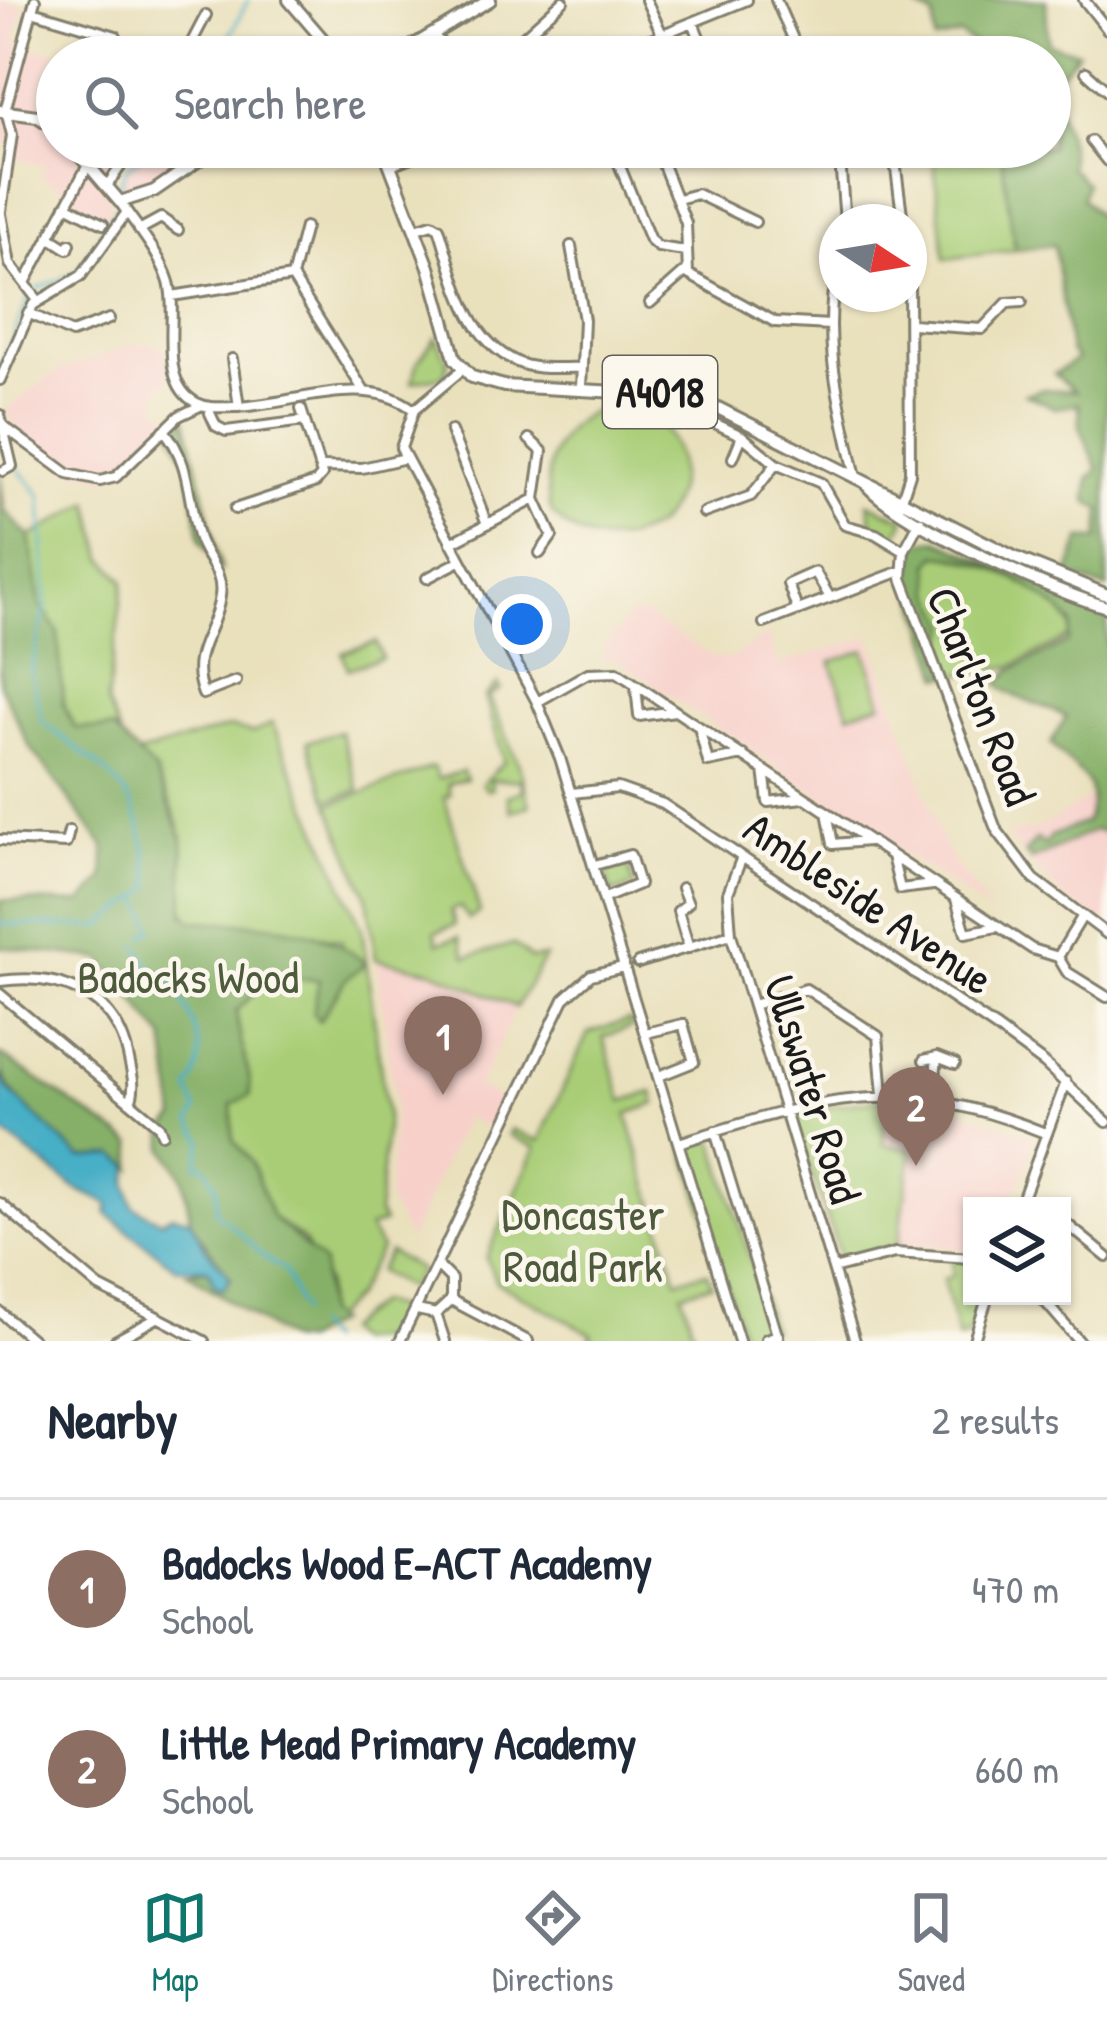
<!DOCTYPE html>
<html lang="en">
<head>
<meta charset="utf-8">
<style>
	body { margin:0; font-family:"Patrick Hand",sans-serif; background:#f2f2f3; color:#1f2937 }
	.controls { position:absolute; right:36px; bottom:36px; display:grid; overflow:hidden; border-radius:0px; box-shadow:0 3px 9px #0004 }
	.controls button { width:108px; height:108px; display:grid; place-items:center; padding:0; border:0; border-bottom:3px solid #e0e1e3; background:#fff; color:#1f2937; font:60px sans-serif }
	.compass { position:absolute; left:819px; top:204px; width:108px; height:108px; border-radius:50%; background:#fff; box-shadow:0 3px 9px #0004; rotate:102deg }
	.you { position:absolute; left:522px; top:624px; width:42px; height:42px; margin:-30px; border:9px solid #fff; border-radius:50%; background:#1a73e8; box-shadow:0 0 0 18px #1a73e833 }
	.badge { display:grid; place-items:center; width:78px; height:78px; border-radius:50%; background:#0f766e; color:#fff; font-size:39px; font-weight:700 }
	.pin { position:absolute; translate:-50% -99px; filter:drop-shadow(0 3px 6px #0008) }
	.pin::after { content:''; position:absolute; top:63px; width:42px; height:36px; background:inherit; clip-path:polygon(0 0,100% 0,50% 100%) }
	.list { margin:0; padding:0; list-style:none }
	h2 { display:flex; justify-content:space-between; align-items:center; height:156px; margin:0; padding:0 48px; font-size:51px }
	h2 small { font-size:39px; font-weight:400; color:#747a83 }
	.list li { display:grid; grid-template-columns:78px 1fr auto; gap:36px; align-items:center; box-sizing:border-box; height:180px; padding:0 48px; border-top:3px solid #e0e1e3 }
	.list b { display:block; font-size:45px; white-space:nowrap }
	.list p { margin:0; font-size:39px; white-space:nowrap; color:#747a83 }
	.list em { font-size:39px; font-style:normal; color:#747a83 }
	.icon { flex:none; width:66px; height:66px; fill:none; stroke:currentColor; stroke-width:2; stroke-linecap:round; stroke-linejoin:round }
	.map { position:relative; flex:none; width:1107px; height:1341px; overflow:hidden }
	.search { position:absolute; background:#fff; box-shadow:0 3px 9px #0004; left:36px; right:36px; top:36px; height:132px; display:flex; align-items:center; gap:30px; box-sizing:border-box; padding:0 42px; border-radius:66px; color:#747a83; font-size:45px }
	.sheet { height:516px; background:#fff }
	nav { display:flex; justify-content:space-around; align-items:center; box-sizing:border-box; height:168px; border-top:3px solid #e0e1e3; background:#fff; font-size:33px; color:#747a83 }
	nav a { display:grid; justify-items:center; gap:6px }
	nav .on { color:#0f766e }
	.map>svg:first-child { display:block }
	.built { fill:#f7d0ca }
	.green { fill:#a8cd76; stroke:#627449; stroke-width:3 }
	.forest { fill:#86b067; stroke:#516642; stroke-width:3 }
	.water { fill:#47afc6; stroke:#326671; stroke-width:3 }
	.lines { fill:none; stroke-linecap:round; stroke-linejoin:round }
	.stream { stroke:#47afc6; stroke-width:3 }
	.minor-casing { stroke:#827e6c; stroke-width:14 }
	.major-casing { stroke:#827e6c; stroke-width:16 }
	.minor { stroke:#fff; stroke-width:8 }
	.major { stroke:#fff; stroke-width:10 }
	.labels { text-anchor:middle; stroke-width:9; stroke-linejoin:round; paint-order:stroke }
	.shield { fill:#fbf7ec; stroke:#5f5e5a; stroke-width:3 }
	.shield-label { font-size:42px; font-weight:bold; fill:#1c1c1c }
	.street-label { font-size:45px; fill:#1c1c1c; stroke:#fbf7ec }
	.park-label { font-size:45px; fill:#4d5a3c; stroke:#fbf7ec }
</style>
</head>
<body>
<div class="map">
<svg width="1107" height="1341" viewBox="0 0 1107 1341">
	<rect width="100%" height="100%" fill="#fbf7ec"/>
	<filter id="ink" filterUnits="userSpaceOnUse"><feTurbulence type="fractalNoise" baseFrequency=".00833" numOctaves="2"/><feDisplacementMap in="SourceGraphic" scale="24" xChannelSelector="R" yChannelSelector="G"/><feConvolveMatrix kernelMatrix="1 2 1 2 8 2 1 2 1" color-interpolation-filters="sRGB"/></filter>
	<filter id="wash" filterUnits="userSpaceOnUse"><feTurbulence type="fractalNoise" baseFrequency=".004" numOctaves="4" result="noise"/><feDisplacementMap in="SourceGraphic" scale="48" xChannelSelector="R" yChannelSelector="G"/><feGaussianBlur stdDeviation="2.7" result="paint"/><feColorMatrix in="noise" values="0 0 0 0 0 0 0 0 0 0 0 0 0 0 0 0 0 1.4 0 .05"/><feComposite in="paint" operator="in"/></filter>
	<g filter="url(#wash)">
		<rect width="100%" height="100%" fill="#e9e0bc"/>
		<path class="built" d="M 0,0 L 24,5 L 15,42 L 56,53 L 40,92 L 57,107 L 57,147 L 95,147 L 115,161 L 100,183 L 112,197 L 107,224 L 66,202 L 70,192 L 40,177 L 46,166 L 12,158 L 15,144 L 0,143 Z
			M 155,147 L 191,147 L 154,187 L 123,193 L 119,181 L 123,172 Z
			M 136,344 L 157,345 L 165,352 L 169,380 L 160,385 L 156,408 L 173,414 L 115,474 L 107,478 L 67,469 L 12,423 L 6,410 L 55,372 Z
			M 631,614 L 645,615 L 714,658 L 730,659 L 768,634 L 778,664 L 870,637 L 946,850 L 991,912 L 614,658 L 603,661 L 603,647 Z
			M 1089,798 L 1107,800 L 1107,926 L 1062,897 L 1006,835 L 1039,828 Z
			M 376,959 L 433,971 L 516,1007 L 478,1087 L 507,1101 L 493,1129 L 465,1117 L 409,1240 L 388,1201 L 395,1102 Z
			M 887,1099 L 954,1108 L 1035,1136 L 1012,1206 L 972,1206 L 972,1252 L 934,1245 L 836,1257 L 793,1118 Z"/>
		<path class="green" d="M 932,147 L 976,147 L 1002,155 L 1015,250 L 945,259 Z
			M 436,337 L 448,363 L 444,376 L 412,382 L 418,361 Z
			M 613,406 C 678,406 700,482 656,526 C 618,547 584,547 552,513 C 537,466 560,415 613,406 Z
			M 90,502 L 104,558 L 124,581 L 107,702 L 121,737 L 113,729 L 74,728 L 63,703 L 58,631 L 40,605 L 30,537 Z
			M 868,503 L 905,519 L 894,541 L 873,526 Z
			M 937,555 C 972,556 1070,595 1073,635 L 1012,666 L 949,676 L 941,653 L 950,625 L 933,593 L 930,564 Z
			M 376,642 L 382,658 L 348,669 L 342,653 Z
			M 865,650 L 882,703 L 849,714 L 831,662 Z
			M 498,684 L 501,689 L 489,697 L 519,765 L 530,806 L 511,811 L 507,796 L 522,791 L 520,780 L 491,780 L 492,789 L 487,790 L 482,784 L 504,761 L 485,697 Z
			M 272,723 L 362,929 L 387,1117 L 378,1214 L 384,1222 L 369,1228 L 381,1249 L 354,1297 L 332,1319 L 325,1313 L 326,1282 L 304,1241 L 272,1217 L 251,1161 L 233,1140 L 232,1103 L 243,1053 L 236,1011 L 271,977 L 320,980 L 313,1013 L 320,1020 L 347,978 L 342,941 L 305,932 L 191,921 C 171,899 188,864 182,838 C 175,808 159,775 138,754 L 230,727 L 253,733 Z
			M 340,731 L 359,790 L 328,801 L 307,742 Z
			M 433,767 L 438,779 L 463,771 L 466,779 L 448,784 L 450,795 L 444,797 L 480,912 L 469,919 L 460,907 L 451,910 L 455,925 L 435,932 L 438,943 L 459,937 L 466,957 L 514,944 L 531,959 L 545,957 L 516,1007 L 433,971 L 376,959 L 367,896 L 329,805 Z
			M 627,861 L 634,885 L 612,894 L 603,865 Z
			M 630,1020 L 632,1027 L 603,1037 L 623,1101 L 653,1092 L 656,1104 L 627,1114 L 677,1280 L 707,1272 L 712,1284 L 682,1293 L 696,1341 L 589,1341 L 592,1334 L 496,1282 L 486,1258 L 536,1148 L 509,1135 L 511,1129 L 539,1141 L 588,1033 Z
			M 879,1099 L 887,1099 L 883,1144 L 912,1150 L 898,1246 L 841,1260 L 793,1118 L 797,1111 Z
			M 712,1135 L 772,1329 L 763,1335 L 764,1341 L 744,1341 L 683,1144 Z
			M 389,1252 L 420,1270 L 409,1289 L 378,1271 Z
			M 952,1259 L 972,1262 L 972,1296 L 982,1296 L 970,1333 L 958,1339 L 943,1279 L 953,1276 Z
			M 378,1302 L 404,1311 L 389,1339 L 354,1341 L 343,1330 Z"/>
		<path class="forest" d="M 904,0 L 1046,0 L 1048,43 L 1078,52 L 1052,84 C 1055,111 1074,141 1070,167 L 1086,183 L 1082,198 L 1107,225 L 1107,589 L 1068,575 L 1081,539 L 1099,539 L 1101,509 L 1087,501 L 1089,478 L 1098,470 L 1080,427 L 1079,404 L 1055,408 L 1026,394 L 1043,389 L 1075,391 L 1054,374 L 1077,359 L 1070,351 L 1054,245 L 1015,250 L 1000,147 L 1050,147 L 1050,57 L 978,57 L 974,44 L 960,35 L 935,41 L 934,17 Z
			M 186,419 L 222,572 L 201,541 L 188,465 L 172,432 Z
			M 0,474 L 4,510 L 30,537 L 40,605 L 58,631 L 63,703 L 75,728 L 113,729 L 155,771 L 183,840 L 184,914 L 192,921 C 251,924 322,921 365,964 L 347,978 L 319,1021 L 313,1013 L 319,980 L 271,977 L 236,1011 C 238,1042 251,1065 250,1096 L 232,1104 L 233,1140 L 251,1161 L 272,1217 L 323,1263 L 325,1313 L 336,1322 L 303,1341 L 289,1341 L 187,1273 L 208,1269 L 221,1290 L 231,1279 L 191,1223 L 183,1177 L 165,1149 L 165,1129 L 176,1118 L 165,1039 L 102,959 L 0,947 L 0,900 L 81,903 L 104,879 L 105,848 L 29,745 L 0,685 Z
			M 937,540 L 1107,613 L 1107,834 L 1095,830 L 1032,860 L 1025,853 L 1037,839 L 1045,845 L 1051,836 L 1086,822 C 1104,779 1075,774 1051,743 L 1066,717 C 1044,704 1015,701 998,684 L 1010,671 L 1068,642 L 1072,623 C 1039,588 986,556 937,555 L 930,564 L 933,592 L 950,625 L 941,653 L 949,676 L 941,677 L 909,575 L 917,542 Z
			M 0,1054 L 133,1144 L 133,1169 L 120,1158 L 81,1158 C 52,1126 0,1101 0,1054 Z"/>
		<path class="water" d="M 0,1074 L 9,1091 L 81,1158 L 115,1155 L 131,1166 L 127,1182 L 133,1206 L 161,1221 L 172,1215 L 190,1219 L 205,1248 L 230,1276 L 225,1288 L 215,1287 L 208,1269 L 176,1268 L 107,1214 L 109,1204 L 76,1189 L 0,1130 Z"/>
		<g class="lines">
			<path class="stream" d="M 219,57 L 248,0
				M 119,185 L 126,169 L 152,147
				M 37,289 L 77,273 L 116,207
				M 1,368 L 30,295
				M 0,436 L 5,451
				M 14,463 L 41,496 L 46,605 L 31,671 L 42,722 C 119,782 140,784 151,888 L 140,897 L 153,929 L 144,937
				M 0,924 L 100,927 L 138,898
				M 137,945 L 156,976 L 170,980 C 191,1015 213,1051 189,1089 L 197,1109 L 191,1122 L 203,1140 L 197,1165 L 205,1165 L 217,1188 L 216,1213 C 242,1230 255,1256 284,1269 L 302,1311
				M 314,1326 L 327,1341"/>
		</g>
	</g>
	<g filter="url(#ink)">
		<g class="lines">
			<defs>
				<path id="minor" d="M 646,0 L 662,34
					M 776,0 L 801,57
					M 1084,0 L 1107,29
					M 32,11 L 116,36
					M 693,22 L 707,57
					M 434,36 L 445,47 L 485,57
					M 184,57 L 206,15
					M 501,57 L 563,1
					M 625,57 L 631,47 L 747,0
					M 1086,72 L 1107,91
					M 5,111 L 35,0
					M 1091,141 L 1107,161
					M 612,147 L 650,240 L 658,247 L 685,251
					M 656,147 L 686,223 L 688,274 L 775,322 L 830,325
					M 755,147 L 772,158
					M 839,147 L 845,222
					M 895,161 L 903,222
					M 391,165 L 437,147
					M 109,183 L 134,147
					M 678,199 L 697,194 L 755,222
					M 120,202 C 136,226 160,253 169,282 C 179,317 156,383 197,403 C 208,409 222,407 234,407 C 292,406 364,371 414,410
					M 66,205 L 103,224
					M 1,214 L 10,264 L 37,299
					M 0,218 L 12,135 L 6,111
					M 416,229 L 432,224 L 439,228 C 455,277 465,338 517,362 C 535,371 562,367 582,368
					M 139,230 L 161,218 L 178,230
					M 49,237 L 68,249 L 70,244
					M 571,246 L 584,320 L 581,388
					M 837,267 C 821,341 840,406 856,477
					M 292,277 L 305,227
					M 26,281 L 88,165
					M 172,296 L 292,277 L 364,391
					M 650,303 L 686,271
					M 28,313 L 72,333 L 109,319
					M 912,324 L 982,329 L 1007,303 L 1022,302
					M 232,359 L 239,407
					M 463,369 L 414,410 L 401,448 L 537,702 L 560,758 L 739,1341
					M 0,380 L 33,305 L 81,276 L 127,212
					M 210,413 L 216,426 L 226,431 L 304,421
					M 0,415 L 12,466 L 3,471
					M 671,420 L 691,412 L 742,436 L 776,464 L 751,496 L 704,513
					M 2,425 L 68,474 L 100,481 L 116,477 L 179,416 L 200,406
					M 164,430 C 191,463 187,497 198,536 C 204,558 224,571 220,596 C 215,635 187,652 203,694 L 236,681
					M 451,431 L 487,524
					M 529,439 L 542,451 L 535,499 L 552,536 L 540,553
					M 733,458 L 742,436
					M 776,464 L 821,483 L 845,525 L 876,534 L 904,551
					M 323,467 L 362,468 L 406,458
					M 900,505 L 910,474 L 909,281
					M 235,509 L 316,482 L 322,475 L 301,409
					M 920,521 L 904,551 L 902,578 L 996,829 L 1034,879 L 1107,934
					M 451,543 L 535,499
					M 427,578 L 460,561
					M 797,609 L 788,584 L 815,572 L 829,596
					M 764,623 L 901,571
					M 636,686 L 639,716 L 675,711
					M 537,702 L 588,673 L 617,672 L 1032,949 L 1058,957
					M 699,727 L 708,762 L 743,755
					M 764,770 L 768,802 L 803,798
					M 572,793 L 618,788 L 663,804 L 995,1027 L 1044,1063 L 1107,1122
					M 827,812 L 833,844 L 868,841
					M 0,840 L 66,843 L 69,831
					M 892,856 L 900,889 L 933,885
					M 742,857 L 728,893 L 731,934 L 855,1341
					M 595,865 L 630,855 L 639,884 L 605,898
					M 682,888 L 688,903 L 678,911 L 689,948
					M 956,899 L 966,933 L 997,927
					M 1058,957 L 1067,972 L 1107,997
					M 1058,957 L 1082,917
					M 638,963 L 731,934
					M 0,981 C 59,973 114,993 128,1055 C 131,1071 137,1086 130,1102
					M 0,994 L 159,1126 L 162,1134
					M 753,1005 L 806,989 L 878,1036 L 883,1095
					M 646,1033 L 683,1024 L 694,1062 L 659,1076
					M 937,1057 L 955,1064
					M 924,1060 L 937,1057 L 933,1098
					M 715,1131 L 779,1341
					M 679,1143 C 823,1097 899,1074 1045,1133
					M 1023,1198 L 1039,1206
					M 0,1203 L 99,1287 L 204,1341
					M 1020,1206 L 1066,1082
					M 1062,1220 L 1107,1257
					M 833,1269 L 895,1253 L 972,1258
					M 1040,1296 L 1079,1341
					M 451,1300 L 528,1341
					M 417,1310 L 436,1314 L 451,1300 L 451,1279 L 439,1267
					M 0,1312 L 34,1341
					M 436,1314 L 445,1341
					M 766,1339 L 778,1335
					M 974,1340 L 988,1296
					M 115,1341 L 157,1318
					M 400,1341 L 564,999 L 591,975 L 623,967"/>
				<path id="major" d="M 289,0 L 338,57
					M 394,57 L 490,0
					M 0,111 L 37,116 L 57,129
					M 73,147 L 120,202 L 154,191 L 218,147
					M 383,147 L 429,267 L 455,359 L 472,377 L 504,386 L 694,396 L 1016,558 L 1107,595
					M 867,485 C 899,523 1056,593 1107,607"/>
			</defs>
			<use href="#minor" class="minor-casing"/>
			<use href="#major" class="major-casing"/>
			<use href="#minor" class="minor"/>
			<use href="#major" class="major"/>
		</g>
	</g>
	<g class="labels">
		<rect class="shield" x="603" y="356" width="114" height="72" rx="9"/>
		<g class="shield-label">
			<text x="660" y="407">A4018</text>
		</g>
		<g class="street-label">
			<text transform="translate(982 696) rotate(69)" y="16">Charlton Road</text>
			<text transform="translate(869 903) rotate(34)" y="16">Ambleside Avenue</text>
			<text transform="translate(813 1089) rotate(73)" y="16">Ullswater Road</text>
		</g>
		<g class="park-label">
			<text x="188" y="993">Badocks Wood</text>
			<text x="583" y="1230">Doncaster<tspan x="583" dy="52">Road Park</tspan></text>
		</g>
	</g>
</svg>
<div class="controls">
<button><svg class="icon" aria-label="layers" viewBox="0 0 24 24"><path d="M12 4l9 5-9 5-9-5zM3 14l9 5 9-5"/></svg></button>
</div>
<svg class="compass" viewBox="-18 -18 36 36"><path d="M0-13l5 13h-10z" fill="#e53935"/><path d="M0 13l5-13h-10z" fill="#747a83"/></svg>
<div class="you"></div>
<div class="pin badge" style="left:443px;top:1095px;background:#8d6e63">1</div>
<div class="pin badge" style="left:916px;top:1166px;background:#8d6e63">2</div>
<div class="search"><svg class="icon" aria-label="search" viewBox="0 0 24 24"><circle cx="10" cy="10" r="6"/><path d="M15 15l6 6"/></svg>Search here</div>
</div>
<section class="sheet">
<h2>Nearby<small>2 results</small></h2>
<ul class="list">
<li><span class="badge" style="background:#8d6e63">1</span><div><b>Badocks Wood E-ACT Academy</b><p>School</p></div><em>470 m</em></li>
<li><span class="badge" style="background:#8d6e63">2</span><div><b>Little Mead Primary Academy</b><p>School</p></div><em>660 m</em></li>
</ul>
</section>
<nav>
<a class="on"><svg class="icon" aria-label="map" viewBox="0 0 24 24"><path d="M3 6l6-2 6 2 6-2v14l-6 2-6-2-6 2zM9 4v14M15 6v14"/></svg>Map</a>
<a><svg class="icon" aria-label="directions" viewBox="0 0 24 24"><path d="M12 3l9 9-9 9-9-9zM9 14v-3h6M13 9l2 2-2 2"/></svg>Directions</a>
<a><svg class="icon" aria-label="saved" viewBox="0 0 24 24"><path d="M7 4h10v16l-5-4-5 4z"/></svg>Saved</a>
</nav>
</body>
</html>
